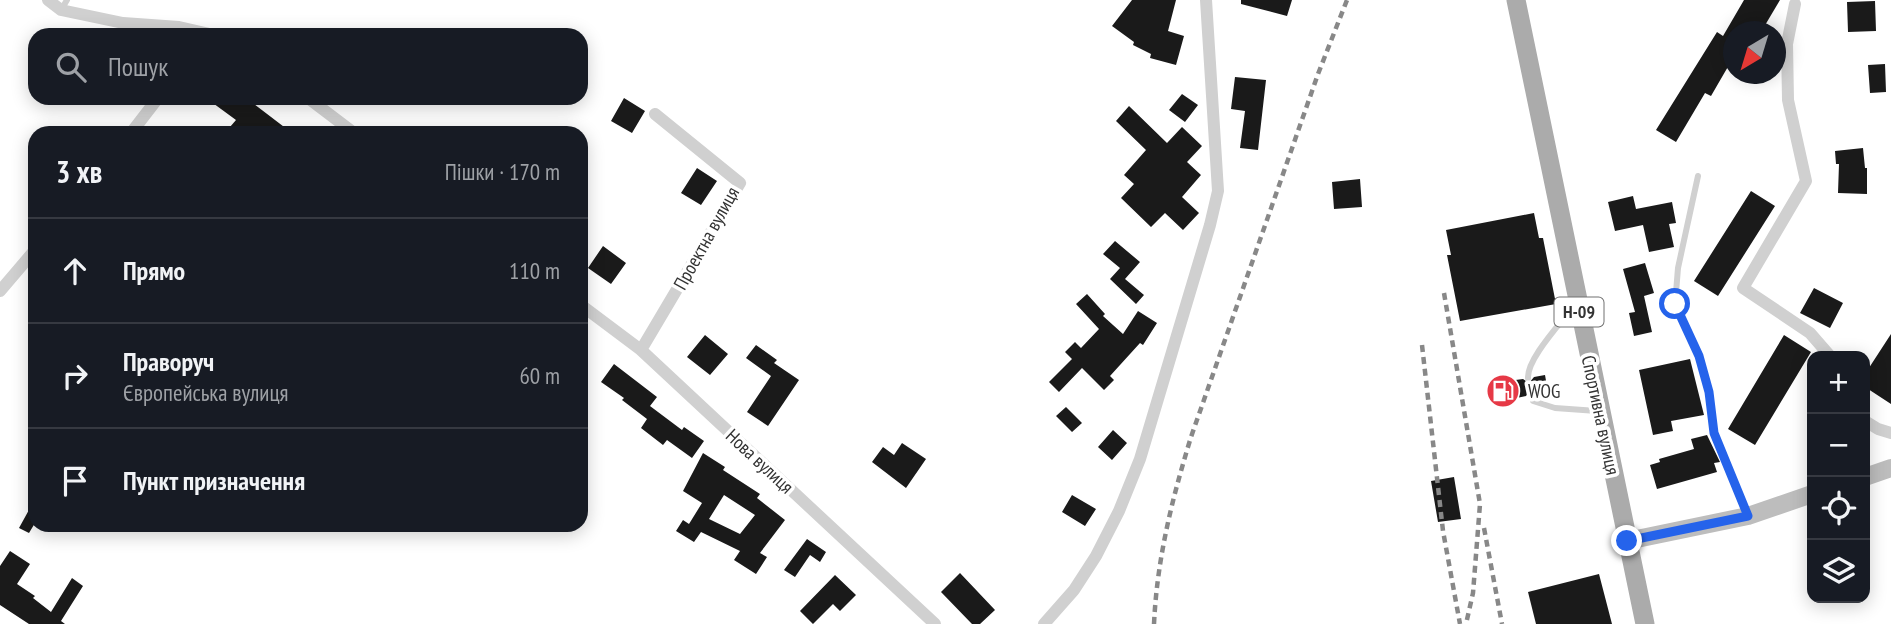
<!DOCTYPE html>
<html lang="uk">
<head>
<meta charset="utf-8">
<style>
	body { margin:0; font-family:"PT Sans Narrow",sans-serif; background:#242831; color:#f1f3f6 }
	.controls { position:absolute; right:21px; bottom:21px; display:grid; overflow:hidden; border-radius:14px; box-shadow:0 4px 18px #0003 }
	.controls button { width:63px; height:63px; display:grid; place-items:center; padding:0; border:0; border-bottom:2px solid #363941; background:#171b24; color:#f1f3f6; font:35px sans-serif }
	.compass { position:absolute; left:1723px; top:21px; width:63px; height:63px; border-radius:50%; background:#171b24; box-shadow:0 4px 18px #0003; rotate:218deg }
	.stop { position:absolute; width:21px; height:21px; margin:-16px; border:5px solid #2563eb; border-radius:50%; background:#fff }
	.stop.end { background:#2563eb; border-color:#fff; box-shadow:0 2px 7px #0008 }
	.list { margin:0; padding:0; list-style:none }
	h2 { display:flex; justify-content:space-between; align-items:center; height:91px; margin:0; padding:0 28px; font-size:30px }
	h2 small { font-size:23px; font-weight:400; color:#9ea1a6 }
	.list li { display:grid; grid-template-columns:46px 1fr auto; gap:21px; align-items:center; box-sizing:border-box; height:105px; padding:0 28px; border-top:2px solid #363941 }
	.list b { display:block; font-size:26px; white-space:nowrap }
	.list p { margin:0; font-size:23px; white-space:nowrap; color:#9ea1a6 }
	.list em { font-size:23px; font-style:normal; color:#9ea1a6 }
	.icon { flex:none; width:38px; height:38px; fill:none; stroke:currentColor; stroke-width:2; stroke-linecap:round; stroke-linejoin:round }
	.map { position:relative; flex:none; width:1891px; height:624px; overflow:hidden }
	.search { position:absolute; background:#171b24; box-shadow:0 4px 18px #0003; left:28px; top:28px; width:560px; height:77px; display:flex; align-items:center; gap:18px; box-sizing:border-box; padding:0 24px; border-radius:21px; color:#9ea1a6; font-size:26px }
	.panel { position:absolute; background:#171b24; box-shadow:0 4px 18px #0003; left:28px; top:126px; width:560px; height:406px; border-radius:21px }
	.map>svg:first-child { display:block }
	.building { fill:#1a1a1a; fill-rule:evenodd }
	.lines { fill:none; stroke-linecap:round; stroke-linejoin:round }
	.lane { stroke:#d0d0d0; stroke-width:6 }
	.street { stroke:#d0d0d0; stroke-width:12 }
	.secondary { stroke:#bdbdbd; stroke-width:18 }
	.primary { stroke:#ababab; stroke-width:19 }
	.rail { stroke:#888; stroke-width:4.5; stroke-dasharray:7 5; stroke-linecap:butt }
	.route { stroke:#2563eb; stroke-width:9 }
	.labels { text-anchor:middle; stroke-width:7; stroke-linejoin:round; paint-order:stroke }
	.shield { fill:#fff; stroke:#707070; stroke-width:2 }
	.shield-label { font-size:18px; font-weight:bold; fill:#333 }
	.street-label { font-size:19px; fill:#333; stroke:#fff }
	.poi-label { font-size:19px; fill:#333; stroke:#fff; text-anchor:start }
</style>
</head>
<body>
<div class="map">
<svg width="1891" height="624" viewBox="0 0 1891 624">
	<rect width="100%" height="100%" fill="#fff"/>
	<path class="building" d="M 1132,0 L 1176,0 L 1168,31 L 1184,36 L 1176,65 L 1150,58 L 1151,54 L 1133,45 L 1134,42 L 1112,26 Z
		M 1241,0 L 1292,0 L 1287,16 L 1241,4 Z
		M 1744,0 L 1780,0 L 1761,32 L 1733,32 L 1733,58 L 1711,96 L 1705,93 L 1676,142 L 1656,130 L 1717,32 L 1723,36 Z
		M 1875,1 L 1876,31 L 1848,32 L 1847,2 Z
		M 1885,64 L 1886,92 L 1870,93 L 1868,65 Z
		M 1235,77 L 1266,80 L 1258,150 L 1240,148 L 1245,111 L 1231,109 Z
		M 1182,94 L 1198,105 L 1185,122 L 1169,110 Z
		M 206,98 L 246,98 L 292,133 L 237,133 L 230,127 L 236,120 Z
		M 624,98 L 645,111 L 632,133 L 611,121 Z
		M 1129,106 L 1167,143 L 1182,127 L 1202,146 L 1187,162 L 1201,175 L 1182,197 L 1199,213 L 1183,230 L 1165,213 L 1151,227 L 1121,198 L 1134,184 L 1124,175 L 1146,150 L 1116,121 Z
		M 1863,148 L 1865,168 L 1867,168 L 1867,194 L 1838,193 L 1839,164 L 1836,164 L 1835,151 Z
		M 697,168 L 717,181 L 701,205 L 681,193 Z
		M 1360,179 L 1362,207 L 1334,209 L 1332,182 Z
		M 1751,191 L 1775,206 L 1718,296 L 1694,281 Z
		M 1633,196 L 1636,209 L 1672,202 L 1676,223 L 1669,224 L 1674,247 L 1649,252 L 1643,225 L 1615,231 L 1608,202 Z
		M 1534,213 L 1539,238 L 1543,238 L 1556,304 L 1460,321 L 1447,255 L 1451,255 L 1446,230 Z
		M 1115,241 L 1140,262 L 1125,279 L 1144,295 L 1136,304 L 1110,279 L 1120,268 L 1103,254 Z
		M 603,246 L 626,263 L 611,284 L 588,268 Z
		M 1645,263 L 1654,293 L 1644,296 L 1652,332 L 1634,336 L 1629,313 L 1635,312 L 1623,269 Z
		M 1814,288 L 1843,303 L 1830,328 L 1800,313 Z
		M 1087,294 L 1105,314 L 1103,316 L 1123,334 L 1138,311 L 1157,323 L 1143,345 L 1140,343 L 1110,376 L 1114,380 L 1104,390 L 1082,368 L 1059,392 L 1049,382 L 1072,359 L 1065,352 L 1075,342 L 1081,348 L 1099,329 L 1076,304 Z
		M 1891,334 L 1891,404 L 1865,387 L 1865,374 Z
		M 705,335 L 728,354 L 710,375 L 687,357 Z
		M 1784,335 L 1811,352 L 1755,445 L 1728,429 Z
		M 756,345 L 777,360 L 774,363 L 799,380 L 768,426 L 747,412 L 771,376 L 746,358 Z
		M 1690,359 L 1704,415 L 1671,421 L 1673,431 L 1653,435 L 1639,370 Z
		M 614,364 L 657,397 L 650,406 L 682,430 L 684,427 L 704,441 L 692,458 L 667,440 L 663,445 L 641,428 L 647,419 L 622,400 L 624,398 L 601,382 Z
		M 1545,375 L 1548,392 L 1538,394 L 1535,390 L 1530,390 L 1526,396 L 1512,399 L 1513,403 L 1498,406 L 1493,383 L 1523,379 L 1529,383 L 1534,377 Z
		M 1066,407 L 1082,423 L 1072,432 L 1056,416 Z
		M 1113,430 L 1127,443 L 1112,460 L 1098,447 Z
		M 1707,435 L 1720,462 L 1714,463 L 1717,472 L 1657,489 L 1650,465 L 1660,462 L 1659,459 L 1694,449 L 1691,439 Z
		M 902,443 L 926,459 L 906,488 L 872,462 L 883,447 L 894,455 Z
		M 703,453 L 725,467 L 723,470 L 760,494 L 757,498 L 785,520 L 760,553 L 767,557 L 756,574 L 734,560 L 740,551 L 701,532 L 694,542 L 676,531 L 683,520 L 689,524 L 702,503 L 683,491 ZM 724,495 L 755,515 L 740,534 L 709,519 Z
		M 1454,477 L 1461,519 L 1438,522 L 1431,481 Z
		M 1072,495 L 1096,509 L 1085,526 L 1062,512 Z
		M 35,499 L 35,523 L 29,533 L 19,528 Z
		M 807,539 L 826,552 L 820,562 L 810,555 L 795,577 L 784,570 Z
		M 10,551 L 30,564 L 17,584 L 35,596 L 33,598 L 51,612 L 72,578 L 83,586 L 61,621 L 65,624 L 29,624 L 0,605 L 0,566 Z
		M 960,573 L 995,610 L 980,624 L 972,624 L 941,592 Z
		M 1599,574 L 1612,624 L 1536,624 L 1528,592 Z
		M 835,575 L 856,595 L 840,611 L 833,604 L 813,624 L 800,611 Z"/>
	<g class="lines">
		<path class="lane" d="M 61,10 L 67,0
			M 1698,176 L 1678,268 L 1675,305 L 1699,356 L 1709,392 L 1714,433 L 1747,514
			M 1528,378 C 1527,358 1563,321 1575,304
			M 1532,395 L 1533,401 L 1555,408 L 1597,411"/>
		<path class="street" d="M 48,0 L 61,10 L 123,23 L 179,27 L 214,35
			M 1795,4 L 1787,44 L 1788,100 L 1806,181 L 1743,288 L 1810,333 L 1830,356
			M 308,98 L 354,133
			M 131,133 L 158,98
			M 0,291 L 35,250
			M 581,305 L 641,350 L 935,624
			M 641,350 L 740,183 L 655,114
			M 1865,421 L 1878,429 L 1891,433
			M 1044,624 L 1074,590 L 1096,556 L 1119,511 L 1140,459 L 1210,225 L 1218,191 L 1206,0"/>
		<path class="secondary" d="M 1865,477 L 1891,468
			M 1627,541 L 1748,516 L 1812,494"/>
		<path class="primary" d="M 1516,0 L 1645,624"/>
		<path class="rail" d="M 1444,293 L 1480,504 L 1473,593 L 1466,624
			M 1422,345 L 1443,531 L 1460,624
			M 1484,528 L 1502,624
			M 1154,624 C 1157,559 1172,499 1191,437 L 1318,74 L 1347,0"/>
	</g>
	<g class="lines">
		<path class="route" d="M 1627,541 L 1748,516 L 1714,433 L 1709,392 L 1699,356 L 1675,304"/>
	</g>
	<defs>
		<symbol id="fuel-disc" viewBox="-11 -11 22 22"><circle r="9.5" fill="#e63946" stroke="#fff"/><path d="M-5.5-6h7V0h2V4h1.3V-2.5L3-4.5l.8-.8L6-3V5H2.5V1h-1V6h-7ZM-4.2-4.7v3.2H.2V-4.7Z" fill="#fff"/></symbol>
	</defs>
	<g fill-rule="evenodd">
		<use href="#fuel-disc" x="1484" y="372" width="38" height="38"/>
	</g>
	<g class="labels">
		<rect class="shield" x="1554.5" y="297.5" width="49" height="29" rx="5"/>
		<g class="shield-label">
			<text x="1579" y="318">Н-09</text>
		</g>
		<g class="street-label">
			<text transform="translate(706 238) rotate(-61)" y="7">Проектна вулиця</text>
			<text transform="translate(1601 415) rotate(78)" y="7">Спортивна вулиця</text>
			<text transform="translate(760 461) rotate(43)" y="7">Нова вулиця</text>
		</g>
		<g class="poi-label">
			<text x="1528" y="398">WOG</text>
		</g>
	</g>
</svg>
<div class="controls">
<button>+</button>
<button>−</button>
<button><svg class="icon" aria-label="locate" viewBox="0 0 24 24"><circle cx="12" cy="12" r="6"/><path d="M12 2v4M12 18v4M2 12h4M18 12h4"/></svg></button>
<button><svg class="icon" aria-label="layers" viewBox="0 0 24 24"><path d="M12 4l9 5-9 5-9-5zM3 14l9 5 9-5"/></svg></button>
</div>
<svg class="compass" viewBox="-18 -18 36 36"><path d="M0-13l5 13h-10z" fill="#e53935"/><path d="M0 13l5-13h-10z" fill="#9ea1a6"/></svg>
<div class="stop" style="left:1675px;top:304px"></div>
<div class="stop end" style="left:1627px;top:541px"></div>
<div class="search"><svg class="icon" aria-label="search" viewBox="0 0 24 24"><circle cx="10" cy="10" r="6"/><path d="M15 15l6 6"/></svg>Пошук</div>
<section class="panel">
<h2>3 хв<small>Пішки · 170 m</small></h2>
<ul class="list">
<li><svg class="icon" aria-label="ahead" viewBox="0 0 24 24"><path d="M12 20V5M6 11l6-6 6 6"/></svg><div><b>Прямо</b></div><em>110 m</em></li>
<li><svg class="icon" aria-label="right" viewBox="0 0 24 24"><path d="M7 20v-9h11M14 6l5 5-5 5"/></svg><div><b>Праворуч</b><p>Європейська вулиця</p></div><em>60 m</em></li>
<li><svg class="icon" aria-label="arrive" viewBox="0 0 24 24"><path d="M6 21V4h12l-3 4 3 4H6"/></svg><div><b>Пункт призначення</b></div></li>
</ul>
</section>
</div>
</body>
</html>
